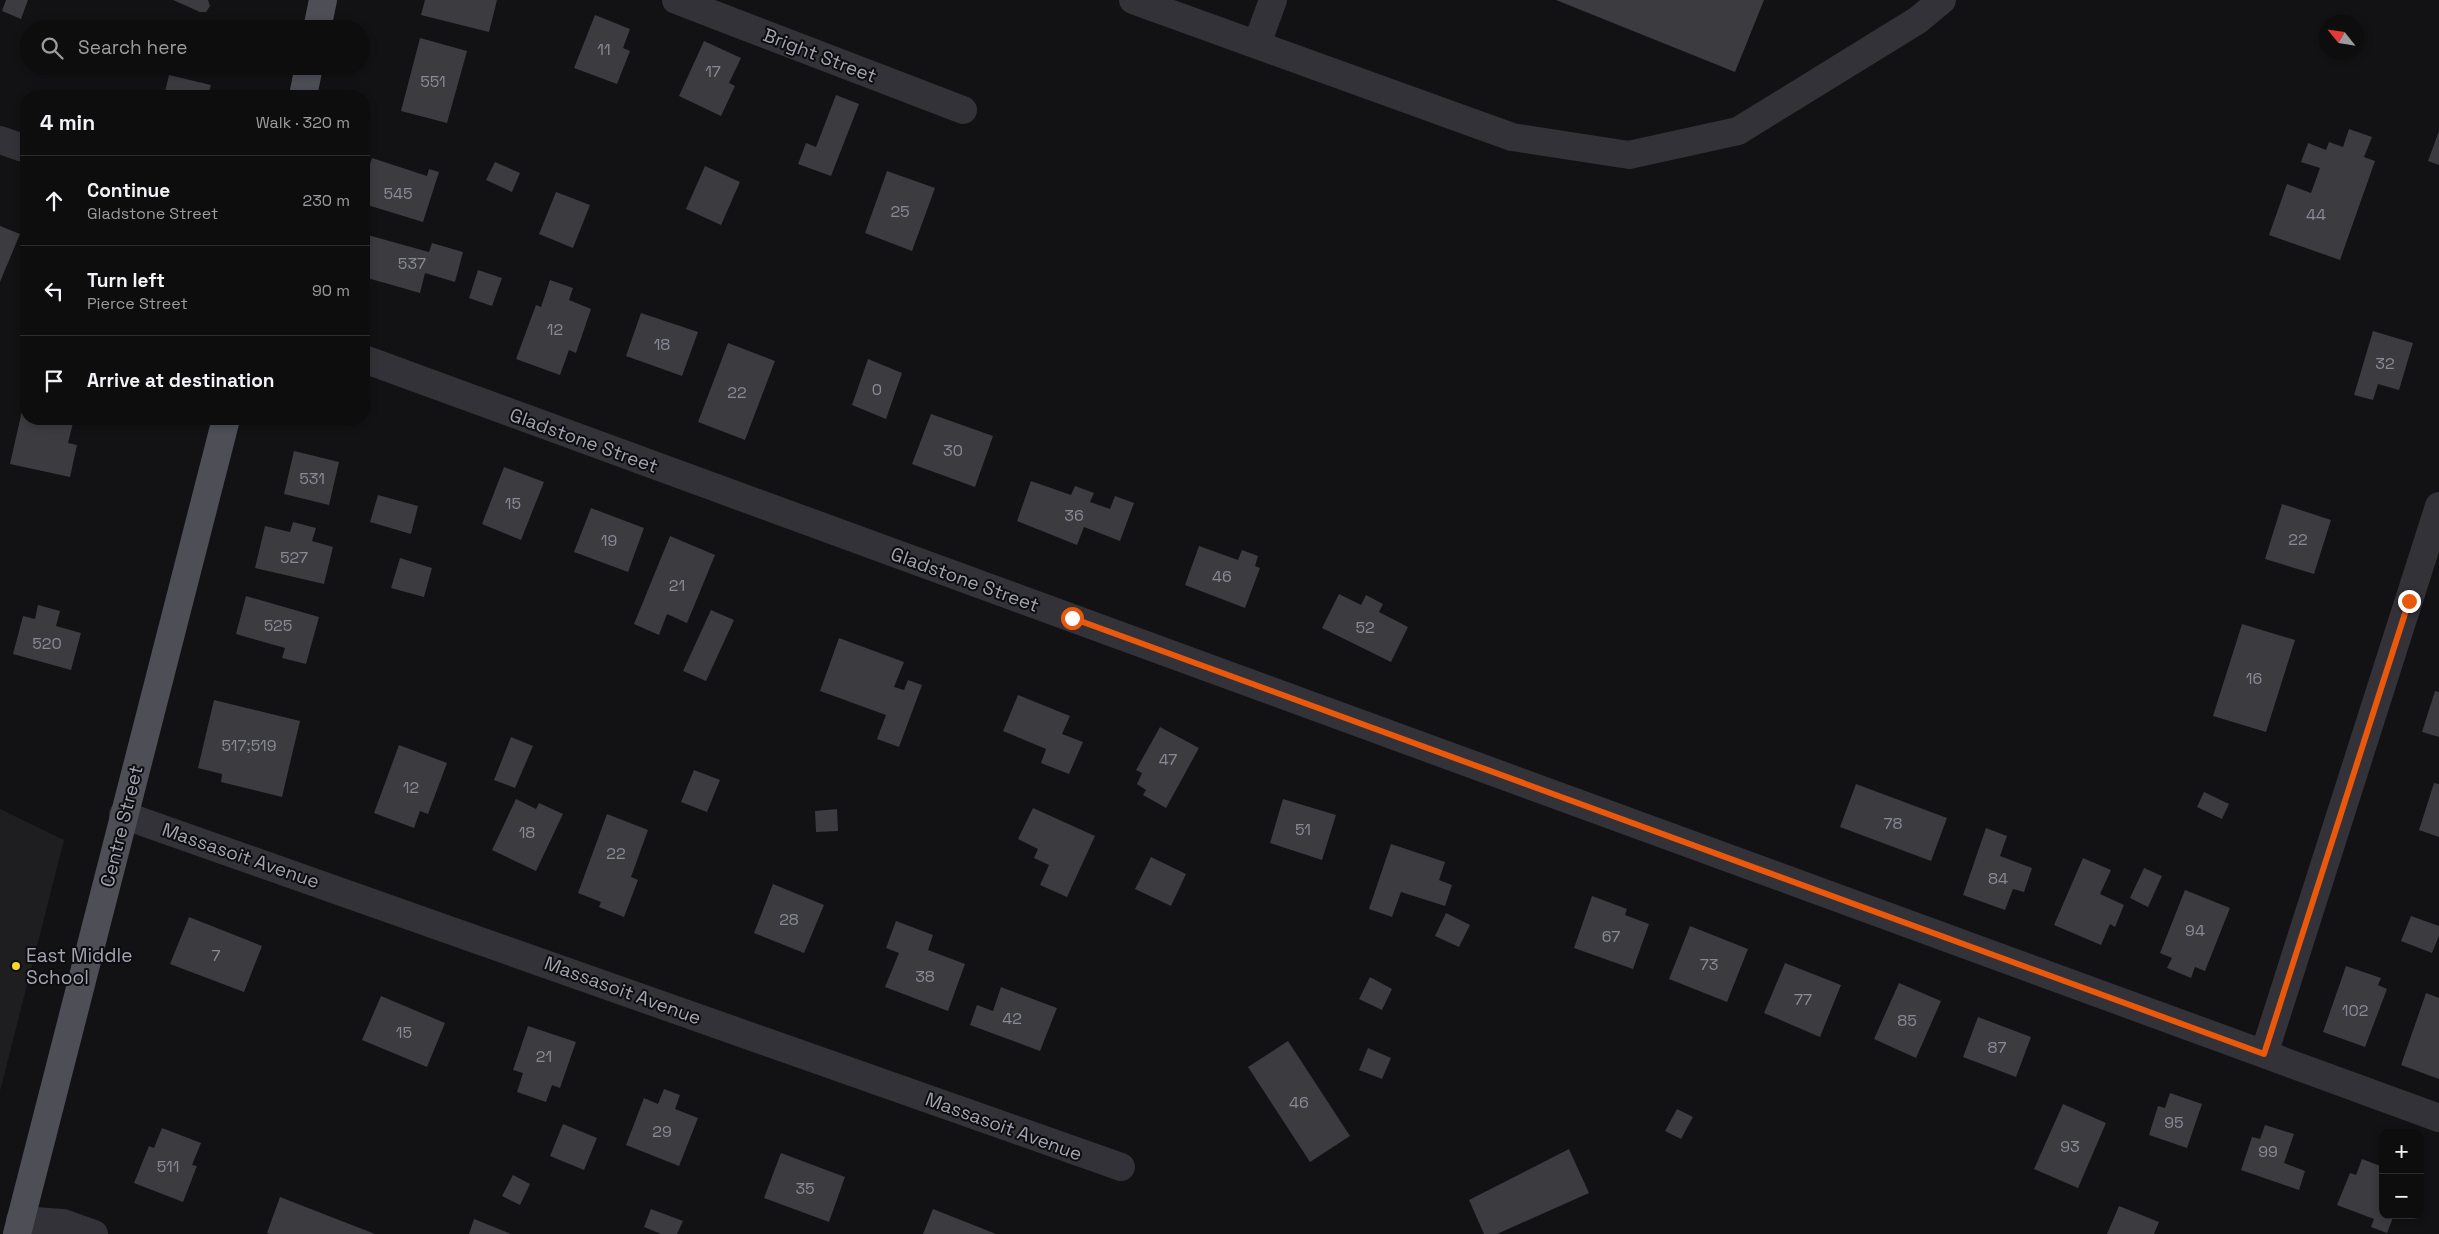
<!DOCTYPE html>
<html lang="en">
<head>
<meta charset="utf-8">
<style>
	body { margin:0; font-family:"Space Grotesk",sans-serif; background:#1c1b1c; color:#f1f3f6 }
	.controls { position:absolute; right:15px; bottom:15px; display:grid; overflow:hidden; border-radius:10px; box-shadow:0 2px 8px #0003 }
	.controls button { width:45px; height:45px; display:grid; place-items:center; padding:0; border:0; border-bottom:1px solid #2e2d2e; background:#0e0d0e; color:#f1f3f6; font:25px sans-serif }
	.compass { position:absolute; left:2319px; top:15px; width:45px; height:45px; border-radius:50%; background:#0e0d0e; box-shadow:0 2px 8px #0003; rotate:300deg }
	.stop { position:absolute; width:15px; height:15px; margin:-11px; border:4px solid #ea580c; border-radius:50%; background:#fff }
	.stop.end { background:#ea580c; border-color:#fff; box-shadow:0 1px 5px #0008 }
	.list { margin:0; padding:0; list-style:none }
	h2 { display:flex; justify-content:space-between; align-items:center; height:65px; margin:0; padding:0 20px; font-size:21px }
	h2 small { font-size:16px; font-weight:400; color:#9b9c9e }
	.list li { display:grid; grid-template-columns:32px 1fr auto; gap:15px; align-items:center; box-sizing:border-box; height:90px; padding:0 20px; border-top:1px solid #2e2d2e }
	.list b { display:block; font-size:19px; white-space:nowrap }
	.list p { margin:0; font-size:16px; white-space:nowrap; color:#9b9c9e }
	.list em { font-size:16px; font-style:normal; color:#9b9c9e }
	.icon { flex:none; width:28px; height:28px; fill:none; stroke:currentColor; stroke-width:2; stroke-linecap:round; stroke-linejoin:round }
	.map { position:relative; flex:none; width:2439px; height:1234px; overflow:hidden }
	.search { position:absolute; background:#0e0d0e; box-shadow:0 2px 8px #0003; left:20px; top:20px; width:350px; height:55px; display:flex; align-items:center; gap:12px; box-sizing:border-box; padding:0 18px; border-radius:28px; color:#9b9c9e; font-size:19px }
	.panel { position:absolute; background:#0e0d0e; box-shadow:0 2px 8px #0003; left:20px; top:90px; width:350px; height:335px; border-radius:20px }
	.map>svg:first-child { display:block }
	.built { fill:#1e1d20 }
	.building { fill:#3c3b40 }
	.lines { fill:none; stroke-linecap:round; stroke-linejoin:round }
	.minor { stroke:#323238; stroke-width:28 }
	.major { stroke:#4e4e57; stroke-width:28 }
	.route { stroke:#ea580c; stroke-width:6 }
	.poi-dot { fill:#f7d725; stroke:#0d0c0e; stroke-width:2 }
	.labels { text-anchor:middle; stroke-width:4; stroke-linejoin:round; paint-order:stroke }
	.number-label { font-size:16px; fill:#888a97 }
	.street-label { font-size:19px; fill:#a2a4b4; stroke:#0d0c0e }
	.poi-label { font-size:19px; fill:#a2a4b4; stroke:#0d0c0e; text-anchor:start }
</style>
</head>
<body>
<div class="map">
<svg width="2439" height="1234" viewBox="0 0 2439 1234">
	<rect width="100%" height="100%" fill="#121113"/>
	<path class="built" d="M 0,809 L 64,840 L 0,1091 Z"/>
	<path class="building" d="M 6,0 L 28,0 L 21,19 L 2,11 Z
		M 173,0 L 208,0 L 210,6 L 206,12 L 200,12 Z
		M 425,0 L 497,0 L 489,32 L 421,15 Z
		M 1556,0 L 1764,0 L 1735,72 Z
		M 595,15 L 630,29 L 623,48 L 630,51 L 617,84 L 574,68 Z
		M 420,38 L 467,51 L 447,123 L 401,111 Z
		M 704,41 L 741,58 L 729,83 L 735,86 L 721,116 L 679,96 Z
		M 169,75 L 211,85 L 208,96 L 164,96 Z
		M 836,95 L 859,104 L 831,176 L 798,164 L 806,143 L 816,147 Z
		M 2349,129 L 2372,137 L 2364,157 L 2375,161 L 2340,260 L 2269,235 L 2287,184 L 2311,193 L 2320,168 L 2301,162 L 2308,143 L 2326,150 L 2329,142 L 2343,147 Z
		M 2439,131 L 2439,165 L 2428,161 Z
		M 372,158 L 427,176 L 429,169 L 439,172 L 423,222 L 364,204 L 364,182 Z
		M 495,162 L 520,173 L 512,192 L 486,180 Z
		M 705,166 L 740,182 L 721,225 L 686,209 Z
		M 887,171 L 935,188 L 912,251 L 865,233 Z
		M 556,192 L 590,205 L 573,248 L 539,234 Z
		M 0,226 L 20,234 L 0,282 Z
		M 364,234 L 429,252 L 432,243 L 463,252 L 455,282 L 425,273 L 420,293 L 364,277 Z
		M 478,270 L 502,278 L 492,306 L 469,298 Z
		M 550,280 L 573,288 L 569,300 L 591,309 L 576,353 L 569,350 L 560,375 L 516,359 L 536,305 L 541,307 Z
		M 641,313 L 698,332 L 682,376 L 626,356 Z
		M 2373,331 L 2413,343 L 2399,390 L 2378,384 L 2373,400 L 2354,395 Z
		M 728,343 L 775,361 L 745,440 L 698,422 Z
		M 868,359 L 902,373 L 886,419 L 852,405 Z
		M 26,393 L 26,419 L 74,419 L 68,443 L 77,445 L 70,477 L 10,464 Z
		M 931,414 L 993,436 L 975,487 L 912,464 Z
		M 151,419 L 168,419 L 166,423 Z
		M 294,451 L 339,462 L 329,505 L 284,494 Z
		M 504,467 L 544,482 L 521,540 L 482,524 Z
		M 1031,481 L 1071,495 L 1075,486 L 1094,493 L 1090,502 L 1110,509 L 1115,496 L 1134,503 L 1120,541 L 1084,527 L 1077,545 L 1017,521 Z
		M 378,495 L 418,506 L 411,534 L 370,522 Z
		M 2282,504 L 2331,520 L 2314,574 L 2265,559 Z
		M 591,508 L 644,528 L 628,572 L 574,552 Z
		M 293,522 L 316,528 L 312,541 L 333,547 L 324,584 L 255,568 L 265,526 L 290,532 Z
		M 670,536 L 715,555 L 687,623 L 667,614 L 659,635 L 634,624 Z
		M 1199,546 L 1238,560 L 1242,550 L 1258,556 L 1255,566 L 1260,568 L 1245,608 L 1185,585 Z
		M 400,558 L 432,568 L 424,597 L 391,588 Z
		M 1339,594 L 1361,605 L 1366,595 L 1383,604 L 1379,612 L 1408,627 L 1391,662 L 1322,628 Z
		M 246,596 L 319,617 L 306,664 L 282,658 L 285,648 L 236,634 Z
		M 38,605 L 60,611 L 56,626 L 81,633 L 71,670 L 13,654 L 23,616 L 35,619 Z
		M 711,610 L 734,620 L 706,681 L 683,671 Z
		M 2242,624 L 2295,640 L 2266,732 L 2213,716 Z
		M 839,638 L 904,662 L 894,687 L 904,690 L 908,680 L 922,685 L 899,747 L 877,739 L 886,715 L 820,691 Z
		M 2435,691 L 2439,692 L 2439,737 L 2422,732 Z
		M 1018,695 L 1070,716 L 1062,734 L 1083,742 L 1069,774 L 1041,763 L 1046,749 L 1003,731 Z
		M 214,700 L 300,721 L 282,797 L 221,782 L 222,774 L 198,768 Z
		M 1160,727 L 1199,748 L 1166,808 L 1143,795 L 1146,790 L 1137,784 L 1142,773 L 1136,770 Z
		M 511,737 L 533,746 L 515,788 L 494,780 Z
		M 399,745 L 447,763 L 428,814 L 420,811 L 414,828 L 374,813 Z
		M 694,770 L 720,780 L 707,812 L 681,802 Z
		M 2434,783 L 2439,784 L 2439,837 L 2419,830 Z
		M 1856,784 L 1947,818 L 1931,861 L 1840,827 Z
		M 2204,792 L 2229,804 L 2222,819 L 2197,807 Z
		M 516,799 L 536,809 L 539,803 L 563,814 L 536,871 L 492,850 Z
		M 1283,799 L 1336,815 L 1322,860 L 1270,843 Z
		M 1033,808 L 1095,836 L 1067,897 L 1040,885 L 1049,865 L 1034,858 L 1038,849 L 1018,839 Z
		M 837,809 L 838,831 L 816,832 L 815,811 Z
		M 607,814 L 648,830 L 631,877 L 638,880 L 624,917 L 599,907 L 601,902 L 578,893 Z
		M 1986,828 L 2007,836 L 2000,856 L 2032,868 L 2024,892 L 2013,889 L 2005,910 L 1963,895 Z
		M 1391,844 L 1445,862 L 1439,880 L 1452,885 L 1445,906 L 1401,892 L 1392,917 L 1369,909 Z
		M 1151,857 L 1186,874 L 1171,906 L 1135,889 Z
		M 2083,858 L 2111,870 L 2100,894 L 2124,905 L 2115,927 L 2110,924 L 2101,945 L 2054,925 Z
		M 2144,868 L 2162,876 L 2148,907 L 2130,898 Z
		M 773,884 L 824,905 L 804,953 L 754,933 Z
		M 2185,890 L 2230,908 L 2205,971 L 2195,967 L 2191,978 L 2167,968 L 2172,958 L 2160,953 Z
		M 1592,896 L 1627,909 L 1625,915 L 1649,924 L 1633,969 L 1574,948 Z
		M 1446,913 L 1470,925 L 1459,947 L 1435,936 Z
		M 2411,916 L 2439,926 L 2439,936 L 2432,953 L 2401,941 Z
		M 189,917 L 262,946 L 244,992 L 170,964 Z
		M 896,921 L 933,935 L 928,950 L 965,964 L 948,1011 L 885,987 L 899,953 L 886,948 Z
		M 1690,926 L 1748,949 L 1727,1002 L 1669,979 Z
		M 1785,963 L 1841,985 L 1820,1037 L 1764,1013 Z
		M 2346,966 L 2381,978 L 2378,985 L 2387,989 L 2365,1047 L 2323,1032 Z
		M 1370,977 L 1392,989 L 1382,1010 L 1359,999 Z
		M 1899,983 L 1941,1001 L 1916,1058 L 1874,1039 Z
		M 1001,987 L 1057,1008 L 1040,1051 L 970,1025 L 977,1005 L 993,1011 Z
		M 2426,993 L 2439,998 L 2439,1079 L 2401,1065 Z
		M 381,996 L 445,1023 L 427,1067 L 362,1040 Z
		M 1978,1017 L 2031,1037 L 2016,1077 L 1963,1057 Z
		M 528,1026 L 576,1042 L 560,1088 L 552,1085 L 546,1102 L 517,1092 L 523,1073 L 513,1070 Z
		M 1288,1041 L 1350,1136 L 1310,1162 L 1248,1067 Z
		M 1368,1048 L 1391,1058 L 1382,1079 L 1359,1070 Z
		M 664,1089 L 680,1095 L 675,1109 L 698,1118 L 679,1166 L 626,1145 L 644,1098 L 658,1104 Z
		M 2170,1093 L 2202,1104 L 2187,1148 L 2149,1135 L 2158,1106 L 2165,1108 Z
		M 2063,1104 L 2106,1123 L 2078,1188 L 2034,1169 Z
		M 1677,1109 L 1693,1117 L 1681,1139 L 1665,1131 Z
		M 563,1124 L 597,1138 L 584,1170 L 550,1156 Z
		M 2265,1125 L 2294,1134 L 2284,1163 L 2305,1171 L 2299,1190 L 2241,1170 L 2252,1137 L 2260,1139 Z
		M 162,1128 L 201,1143 L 192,1165 L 197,1166 L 183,1202 L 134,1183 L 149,1146 L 154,1148 Z
		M 1569,1149 L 1589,1193 L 1497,1234 L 1484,1234 L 1469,1200 Z
		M 781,1153 L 845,1177 L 829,1222 L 764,1198 Z
		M 2362,1159 L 2383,1167 L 2383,1215 L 2394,1215 L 2387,1233 L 2371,1227 L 2374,1219 L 2337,1205 L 2350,1173 L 2356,1175 Z
		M 513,1175 L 530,1184 L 520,1205 L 502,1196 Z
		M 280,1197 L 375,1234 L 270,1234 L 267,1233 Z
		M 2119,1206 L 2159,1222 L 2154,1234 L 2107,1234 Z
		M 651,1209 L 683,1221 L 677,1234 L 661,1234 L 644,1227 Z
		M 933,1209 L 996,1234 L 923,1234 Z
		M 474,1219 L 511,1234 L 469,1234 Z"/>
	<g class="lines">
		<path class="minor" d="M 676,0 L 963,110
			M 1133,0 L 1512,137 L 1629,155 L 1738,131 L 1918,20 L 1942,0
			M 1257,44 L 1273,0
			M 0,140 L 26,149
			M 364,359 L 2439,1118
			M 123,815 L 1121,1167
			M 2264,1054 L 2439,506
			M 20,1220 L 63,1223 L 94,1234"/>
		<path class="major" d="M 317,29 L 323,0
			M 303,96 L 309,66
			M 17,1234 L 226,419"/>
	</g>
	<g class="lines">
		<path class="route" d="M 1072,618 L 2264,1054 L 2409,601"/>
	</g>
	<circle class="poi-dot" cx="16" cy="966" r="5"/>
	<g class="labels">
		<g class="number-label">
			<text x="604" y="55">11</text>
			<text x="713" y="77">17</text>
			<text x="433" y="87">551</text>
			<text x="398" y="199">545</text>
			<text x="900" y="217">25</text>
			<text x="2316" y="220">44</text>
			<text x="412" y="269">537</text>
			<text x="555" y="335">12</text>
			<text x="662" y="350">18</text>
			<text x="2385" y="369">32</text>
			<text x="877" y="395">0</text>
			<text x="737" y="398">22</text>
			<text x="953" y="456">30</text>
			<text x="312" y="484">531</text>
			<text x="513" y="509">15</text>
			<text x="1074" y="521">36</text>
			<text x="2298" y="545">22</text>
			<text x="609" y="546">19</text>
			<text x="294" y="563">527</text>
			<text x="1222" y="582">46</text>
			<text x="677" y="591">21</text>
			<text x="278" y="631">525</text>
			<text x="1365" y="633">52</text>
			<text x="47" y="649">520</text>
			<text x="2254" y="684">16</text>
			<text x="249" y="751">517;519</text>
			<text x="1168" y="765">47</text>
			<text x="411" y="793">12</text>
			<text x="1893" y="829">78</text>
			<text x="1303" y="835">51</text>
			<text x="527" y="838">18</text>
			<text x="616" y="859">22</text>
			<text x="1998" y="884">84</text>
			<text x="789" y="925">28</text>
			<text x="2195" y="936">94</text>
			<text x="1611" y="942">67</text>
			<text x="216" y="961">7</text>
			<text x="1709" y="970">73</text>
			<text x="925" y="982">38</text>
			<text x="1803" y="1005">77</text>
			<text x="2355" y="1016">102</text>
			<text x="1012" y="1024">42</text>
			<text x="1907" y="1026">85</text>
			<text x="404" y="1038">15</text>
			<text x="1997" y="1053">87</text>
			<text x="544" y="1062">21</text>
			<text x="1299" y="1108">46</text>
			<text x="2174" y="1128">95</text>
			<text x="662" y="1137">29</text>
			<text x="2070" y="1152">93</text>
			<text x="2268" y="1157">99</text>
			<text x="168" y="1172">511</text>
			<text x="805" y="1194">35</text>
		</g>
		<g class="street-label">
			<text transform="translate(820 55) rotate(21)" y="7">Bright Street</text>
			<text transform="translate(584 440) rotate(20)" y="7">Gladstone Street</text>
			<text transform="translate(965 579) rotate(20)" y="7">Gladstone Street</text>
			<text transform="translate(121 826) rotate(-76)" y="7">Centre Street</text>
			<text transform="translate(241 855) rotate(19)" y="7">Massasoit Avenue</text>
			<text transform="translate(623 990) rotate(20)" y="7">Massasoit Avenue</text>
			<text transform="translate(1004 1126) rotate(20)" y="7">Massasoit Avenue</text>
		</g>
		<g class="poi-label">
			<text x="26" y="962">East Middle<tspan x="26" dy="22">School</tspan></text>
		</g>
	</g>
</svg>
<div class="controls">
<button>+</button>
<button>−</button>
</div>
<svg class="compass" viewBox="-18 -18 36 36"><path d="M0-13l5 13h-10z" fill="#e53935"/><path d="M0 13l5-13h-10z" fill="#9b9c9e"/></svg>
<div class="stop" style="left:1072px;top:618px"></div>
<div class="stop end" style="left:2409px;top:601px"></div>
<div class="search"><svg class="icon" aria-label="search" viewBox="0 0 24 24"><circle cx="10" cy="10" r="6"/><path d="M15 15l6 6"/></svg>Search here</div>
<section class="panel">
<h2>4 min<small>Walk · 320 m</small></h2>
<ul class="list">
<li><svg class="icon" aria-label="ahead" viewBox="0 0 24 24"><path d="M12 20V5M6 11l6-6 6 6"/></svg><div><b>Continue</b><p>Gladstone Street</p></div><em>230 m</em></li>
<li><svg class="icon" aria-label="left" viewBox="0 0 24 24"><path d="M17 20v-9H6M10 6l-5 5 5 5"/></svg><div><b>Turn left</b><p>Pierce Street</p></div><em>90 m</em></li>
<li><svg class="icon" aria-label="arrive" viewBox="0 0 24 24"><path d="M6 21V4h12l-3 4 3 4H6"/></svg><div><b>Arrive at destination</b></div></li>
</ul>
</section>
</div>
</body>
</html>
